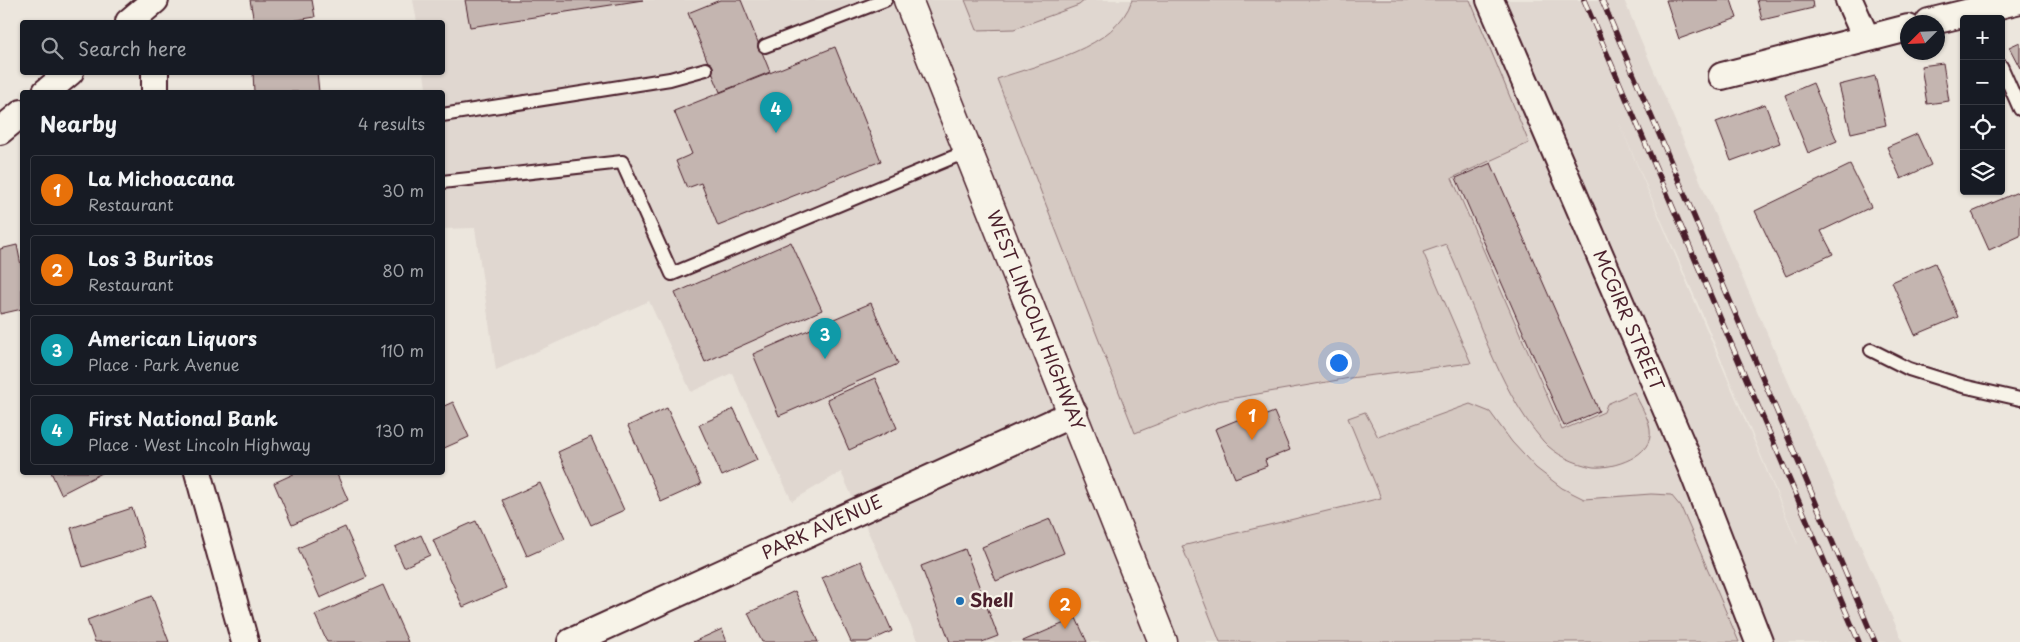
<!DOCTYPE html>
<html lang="en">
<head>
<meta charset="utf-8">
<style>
	body { margin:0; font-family:"Playpen Sans",sans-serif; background:#20242c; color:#f1f3f6 }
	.controls { position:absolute; right:15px; top:15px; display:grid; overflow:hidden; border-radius:5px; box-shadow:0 1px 4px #0004 }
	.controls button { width:45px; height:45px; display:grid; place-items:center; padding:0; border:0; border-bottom:1px solid #363941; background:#171b24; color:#f1f3f6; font:25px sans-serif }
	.compass { position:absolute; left:1900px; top:15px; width:45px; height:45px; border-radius:50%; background:#171b24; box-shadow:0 1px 4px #0004; rotate:246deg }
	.you { position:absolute; left:1338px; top:362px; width:18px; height:18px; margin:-12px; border:4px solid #fff; border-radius:50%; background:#1a73e8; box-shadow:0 0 0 8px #1a73e833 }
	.badge { display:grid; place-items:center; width:32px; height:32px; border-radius:50%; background:#8c9099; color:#fff; font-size:16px; font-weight:700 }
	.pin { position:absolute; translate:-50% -41px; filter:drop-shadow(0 1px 2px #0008) }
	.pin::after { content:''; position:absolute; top:26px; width:18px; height:15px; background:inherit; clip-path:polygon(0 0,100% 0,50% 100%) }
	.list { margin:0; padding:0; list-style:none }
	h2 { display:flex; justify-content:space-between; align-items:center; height:65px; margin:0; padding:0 20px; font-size:21px }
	h2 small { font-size:16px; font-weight:400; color:#9ea1a6 }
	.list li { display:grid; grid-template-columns:32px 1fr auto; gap:15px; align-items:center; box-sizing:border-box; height:70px; margin:0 10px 10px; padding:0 10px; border:1px solid #363941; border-radius:5px }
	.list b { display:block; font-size:19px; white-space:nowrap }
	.list p { margin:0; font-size:16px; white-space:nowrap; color:#9ea1a6 }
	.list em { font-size:16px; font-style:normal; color:#9ea1a6 }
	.icon { flex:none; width:28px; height:28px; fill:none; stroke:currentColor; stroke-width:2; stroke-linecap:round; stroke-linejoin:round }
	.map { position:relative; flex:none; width:2020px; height:642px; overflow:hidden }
	.search { position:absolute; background:#171b24; box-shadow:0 1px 4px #0004; left:20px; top:20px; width:425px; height:55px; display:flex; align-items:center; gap:12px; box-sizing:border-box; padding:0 18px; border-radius:5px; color:#9ea1a6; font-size:19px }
	.panel { position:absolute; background:#171b24; box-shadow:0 1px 4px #0004; left:20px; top:90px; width:425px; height:385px; border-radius:5px }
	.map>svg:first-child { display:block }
	.built { fill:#e0d7d0; fill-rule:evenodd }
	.green { fill:#d5c9c2; stroke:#907476 }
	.building { fill:#c4b5b0; stroke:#4a1f2b }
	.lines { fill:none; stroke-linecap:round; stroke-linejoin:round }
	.lane-casing { stroke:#4a1f2b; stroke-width:16 }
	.street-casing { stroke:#4a1f2b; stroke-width:30 }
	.primary-casing { stroke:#4a1f2b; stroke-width:31 }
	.lane { stroke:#f7f3e8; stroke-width:12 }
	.street { stroke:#f7f3e8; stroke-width:26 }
	.primary { stroke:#f7f3e8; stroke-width:28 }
	.rail-casing { stroke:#4a1f2b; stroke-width:5.5 }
	.rail { stroke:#f7f3e8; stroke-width:4; stroke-dasharray:11; stroke-linecap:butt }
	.poi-dot { fill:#1f6fb2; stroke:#f7f3e8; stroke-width:2 }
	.labels { text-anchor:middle; stroke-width:4.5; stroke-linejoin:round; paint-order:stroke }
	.street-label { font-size:18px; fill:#4a1f2b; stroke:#f7f3e8 }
	.poi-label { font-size:18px; font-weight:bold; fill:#4a1f2b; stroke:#f7f3e8; text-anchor:start }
</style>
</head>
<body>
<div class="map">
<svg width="2020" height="642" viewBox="0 0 2020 642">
	<rect width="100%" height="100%" fill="#ece6dd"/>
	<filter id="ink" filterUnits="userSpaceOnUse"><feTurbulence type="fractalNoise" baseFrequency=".02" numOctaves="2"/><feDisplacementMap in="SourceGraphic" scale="10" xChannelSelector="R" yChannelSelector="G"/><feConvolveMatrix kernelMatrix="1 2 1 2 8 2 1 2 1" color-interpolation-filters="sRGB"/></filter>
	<g filter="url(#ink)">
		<path class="built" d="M 413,0 L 1624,0 L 1713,211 L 1903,642 L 918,642 L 841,472 L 792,501 L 732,373 L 691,392 L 649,301 L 496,370 L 475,228 L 443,229 L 442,92 L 406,92 L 426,88 L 424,73 L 442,72 L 442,22 L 417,22 ZM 1617,118 L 1701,311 L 1798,544 L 1797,543 Z"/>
		<path class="green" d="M 965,0 L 1085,0 L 1079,5 L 1014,29 L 977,30 Z
			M 1132,0 L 1470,0 L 1529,143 L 1452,178 L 1562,430 L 1604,412 L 1607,404 L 1634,392 C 1639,403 1649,418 1650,430 C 1654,456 1613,469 1593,467 C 1576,464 1555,455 1543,441 C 1495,385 1477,310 1446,244 L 1423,252 L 1471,363 L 1350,378 L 1217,401 L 1135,433 L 997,79 C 1041,63 1116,49 1132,0 Z
			M 1470,404 L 1490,412 L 1512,442 L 1536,468 L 1562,488 L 1584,499 L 1651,494 L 1671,495 L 1681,507 L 1739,642 L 1220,642 L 1182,546 L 1381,498 L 1348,418 L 1365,412 L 1378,437 Z"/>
		<path class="building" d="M 250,0 L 312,0 L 315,17 L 285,22 L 254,22 Z
			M 465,0 L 643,0 L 470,27 Z
			M 720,0 L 741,0 L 770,72 L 720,92 L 688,13 Z
			M 1666,0 L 1731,0 L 1737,18 L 1679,39 Z
			M 1757,0 L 1812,0 L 1813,8 L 1762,20 Z
			M 2020,42 L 2020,68 L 2009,47 Z
			M 835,47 L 881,161 L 718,226 L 701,183 L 687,188 L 676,161 L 692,154 L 674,111 Z
			M 1943,63 L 1949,101 L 1927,104 L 1921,66 Z
			M 253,72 L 317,72 L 319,92 L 254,92 Z
			M 1875,76 L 1886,125 L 1851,133 L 1839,85 Z
			M 1813,83 L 1837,141 L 1808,153 L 1785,95 Z
			M 1765,104 L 1780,143 L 1731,161 L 1716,122 Z
			M 1917,134 L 1931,165 L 1901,179 L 1887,147 Z
			M 1491,163 L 1599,411 L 1564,426 L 1456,178 Z
			M 1850,165 L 1871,207 L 1821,231 L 1833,254 L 1786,276 L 1755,211 Z
			M 2020,191 L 2020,236 L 1989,250 L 1972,212 Z
			M 791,242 L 822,310 L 705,362 L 675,293 Z
			M 17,245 L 22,270 L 22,309 L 0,314 L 0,249 Z
			M 1935,263 L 1958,317 L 1915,335 L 1892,282 Z
			M 871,303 L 898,364 L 779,416 L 753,354 Z
			M 875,378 L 897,428 L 849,450 L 827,399 Z
			M 453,402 L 469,437 L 442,449 L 442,407 Z
			M 667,408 L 701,484 L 661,502 L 628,426 Z
			M 734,409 L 757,460 L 722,476 L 699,425 Z
			M 1274,412 L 1290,450 L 1265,460 L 1267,466 L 1235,478 L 1215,429 L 1247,416 L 1249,422 Z
			M 591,437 L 624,510 L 591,525 L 558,452 Z
			M 51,472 L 104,472 L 61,494 Z
			M 298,472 L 336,472 L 348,500 L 292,525 L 274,483 Z
			M 540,483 L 565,539 L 527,556 L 502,500 Z
			M 132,508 L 145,547 L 83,567 L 71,528 Z
			M 1050,519 L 1064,553 L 996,581 L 982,547 Z
			M 476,521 L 506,588 L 463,607 L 433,540 Z
			M 345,527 L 367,577 L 320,598 L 298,548 Z
			M 421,535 L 430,555 L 404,567 L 395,547 Z
			M 965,549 L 998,636 L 982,642 L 950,642 L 921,566 Z
			M 861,561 L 892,631 L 868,642 L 851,642 L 822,578 Z
			M 383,585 L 408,642 L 327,642 L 315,615 Z
			M 795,591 L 818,642 L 762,642 L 748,613 Z
			M 152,596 L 169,642 L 95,642 L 87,620 Z
			M 1076,618 L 1087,642 L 1023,642 L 1023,641 Z
			M 722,629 L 727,642 L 693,642 Z"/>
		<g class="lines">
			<defs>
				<path id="lane" d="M 765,46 L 885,0
					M 2001,66 L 2020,109
					M 442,115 L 670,79 L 706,69
					M 442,182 L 622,162 L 672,274 L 968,151
					M 1871,350 L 1909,369 L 1963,386 L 2020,399"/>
				<g id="street">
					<path id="s1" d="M 1490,0 L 1692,469 L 1759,642"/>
					<path d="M 1849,0 L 1866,38"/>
					<path d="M 129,22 L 155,0"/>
					<path d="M 1929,22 L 2020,0"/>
					<path d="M 1722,76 L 1908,28"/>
					<path d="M 46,92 L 70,72"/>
					<path d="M 155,92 L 155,72"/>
					<path d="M 0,131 L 22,113"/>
					<path d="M 198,472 L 245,642"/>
					<path id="s2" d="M 571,642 L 1074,413"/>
				</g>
				<g id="primary">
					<path id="s3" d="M 908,0 L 1163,642"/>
				</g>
			</defs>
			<use href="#lane" class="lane-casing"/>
			<use href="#street" class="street-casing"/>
			<use href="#primary" class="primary-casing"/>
			<use href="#lane" class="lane"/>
			<use href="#street" class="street"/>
			<use href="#primary" class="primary"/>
			<defs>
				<path id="rail" d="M 1584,0 L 1859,642
					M 1602,0 L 1875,642"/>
			</defs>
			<use href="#rail" class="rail-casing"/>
			<use href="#rail" class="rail"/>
		</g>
	</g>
	<circle class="poi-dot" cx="960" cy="601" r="5"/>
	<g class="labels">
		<g class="street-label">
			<text dy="6" stroke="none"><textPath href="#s1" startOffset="349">MCGIRR STREET</textPath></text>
			<text dy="6" stroke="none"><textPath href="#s3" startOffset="345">WEST LINCOLN HIGHWAY</textPath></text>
			<text dy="6" stroke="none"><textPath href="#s2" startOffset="276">PARK AVENUE</textPath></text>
		</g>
		<g class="poi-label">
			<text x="970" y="607">Shell</text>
		</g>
	</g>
</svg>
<div class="controls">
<button>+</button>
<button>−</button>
<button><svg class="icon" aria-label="locate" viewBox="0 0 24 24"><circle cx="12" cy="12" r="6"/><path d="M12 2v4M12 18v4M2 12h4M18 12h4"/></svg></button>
<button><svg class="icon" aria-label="layers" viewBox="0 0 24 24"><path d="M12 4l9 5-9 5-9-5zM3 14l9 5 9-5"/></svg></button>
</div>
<svg class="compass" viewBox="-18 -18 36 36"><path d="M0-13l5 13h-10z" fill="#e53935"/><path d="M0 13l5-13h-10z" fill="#9ea1a6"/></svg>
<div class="you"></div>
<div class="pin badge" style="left:1252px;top:440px;background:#e8710a">1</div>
<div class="pin badge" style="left:1065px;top:629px;background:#e8710a">2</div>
<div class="pin badge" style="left:825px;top:359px;background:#0f9aa8">3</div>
<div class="pin badge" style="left:776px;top:133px;background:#0f9aa8">4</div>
<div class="search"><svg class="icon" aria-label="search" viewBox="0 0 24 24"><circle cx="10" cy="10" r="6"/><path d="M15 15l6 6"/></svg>Search here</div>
<section class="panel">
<h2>Nearby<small>4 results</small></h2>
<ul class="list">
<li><span class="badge" style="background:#e8710a">1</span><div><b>La Michoacana</b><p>Restaurant</p></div><em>30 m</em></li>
<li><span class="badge" style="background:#e8710a">2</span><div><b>Los 3 Buritos</b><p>Restaurant</p></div><em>80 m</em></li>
<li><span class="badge" style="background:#0f9aa8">3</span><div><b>American Liquors</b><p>Place · Park Avenue</p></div><em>110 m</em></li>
<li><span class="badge" style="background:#0f9aa8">4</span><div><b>First National Bank</b><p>Place · West Lincoln Highway</p></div><em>130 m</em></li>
</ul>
</section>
</div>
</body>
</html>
